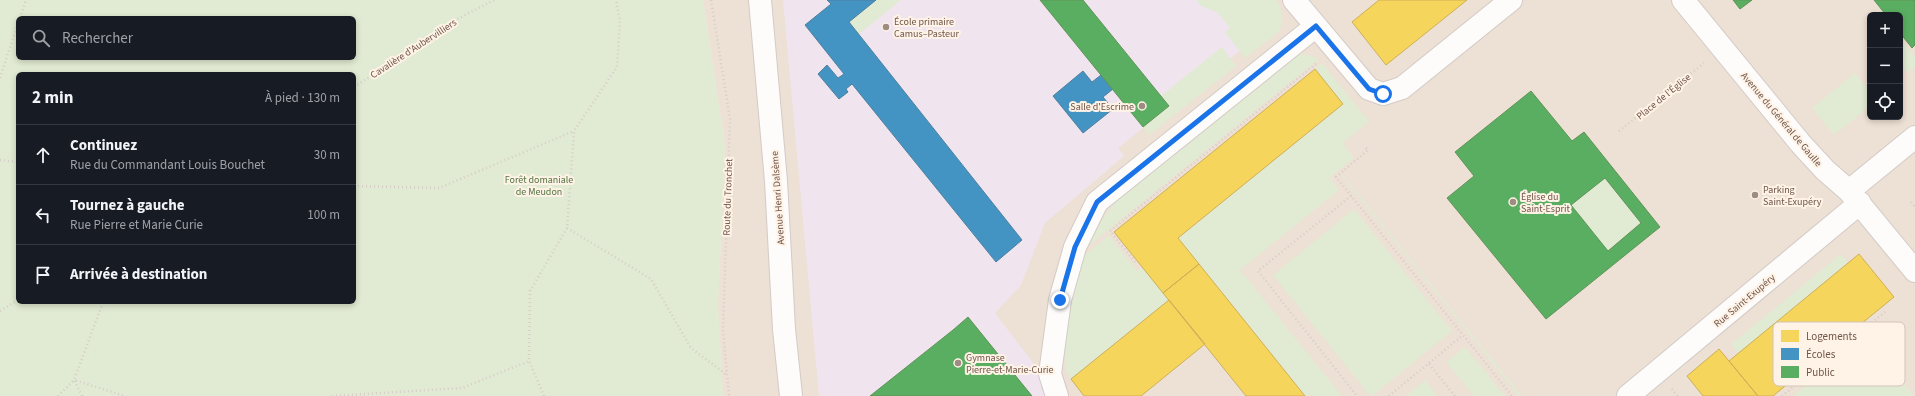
<!DOCTYPE html>
<html lang="fr">
<head>
<meta charset="utf-8">
<style>
	body { margin:0; font-family:"Source Sans 3",sans-serif; background:#242831; color:#f1f3f6 }
	.controls { position:absolute; right:12px; top:12px; display:grid; overflow:hidden; border-radius:6px; box-shadow:0 2px 6px #0003 }
	.controls button { width:36px; height:36px; display:grid; place-items:center; padding:0; border:0; border-bottom:1px solid #363941; background:#171b24; color:#f1f3f6; font:20px sans-serif }
	.stop { position:absolute; width:12px; height:12px; margin:-9px; border:3px solid #1a73e8; border-radius:50%; background:#fff }
	.stop.end { background:#1a73e8; border-color:#fff; box-shadow:0 1px 4px #0008 }
	.list { margin:0; padding:0; list-style:none }
	h2 { display:flex; justify-content:space-between; align-items:center; height:52px; margin:0; padding:0 16px; font-size:17px }
	h2 small { font-size:13px; font-weight:400; color:#9ea1a6 }
	.list li { display:grid; grid-template-columns:26px 1fr auto; gap:12px; align-items:center; box-sizing:border-box; height:60px; padding:0 16px; border-top:1px solid #363941 }
	.list b { display:block; font-size:15px; white-space:nowrap }
	.list p { margin:0; font-size:13px; white-space:nowrap; color:#9ea1a6 }
	.list em { font-size:13px; font-style:normal; color:#9ea1a6 }
	.icon { flex:none; width:22px; height:22px; fill:none; stroke:currentColor; stroke-width:2; stroke-linecap:round; stroke-linejoin:round }
	.map { position:relative; flex:none; width:1915px; height:396px; overflow:hidden }
	.search { position:absolute; background:#171b24; box-shadow:0 2px 6px #0003; left:16px; top:16px; width:340px; height:44px; display:flex; align-items:center; gap:10px; box-sizing:border-box; padding:0 14px; border-radius:6px; color:#9ea1a6; font-size:15px }
	.panel { position:absolute; background:#171b24; box-shadow:0 2px 6px #0003; left:16px; top:72px; width:340px; height:232px; border-radius:6px }
	.map>svg:first-child { display:block }
	.residential { fill:#ede0d4; fill-rule:evenodd }
	.education { fill:#f0e5ef }
	.green { fill:#e1ead2; fill-rule:evenodd }
	.homes { fill:#f6d55c; stroke:#ceaf57 }
	.schools { fill:#4393c3; stroke:#50809f }
	.public { fill:#5aae61; stroke:#61935a; fill-rule:evenodd }
	.lines { fill:none; stroke-linecap:round; stroke-linejoin:round }
	.minor-casing { stroke:#d3cbc6; stroke-width:24 }
	.path { stroke:#d6cdc9; stroke-width:2.5; stroke-dasharray:1 3; stroke-linecap:butt }
	.minor { stroke:#fdfcfb; stroke-width:22 }
	.route { stroke:#1a73e8; stroke-width:5 }
	.poi-dot { fill:#9e8b81; stroke:#fef3e6; stroke-width:1.5 }
	.labels { text-anchor:middle; stroke-width:4; stroke-linejoin:round; paint-order:stroke }
	.poi-label { font-size:10px; fill:#70554a; stroke:#fef3e6; text-anchor:start }
	.street-label { font-size:10px; fill:#70554a; stroke:#fef3e6 }
	.park-label { font-size:10px; fill:#547542; stroke:#fef3e6 }
	.key { fill:#fef3e6; stroke:#d3c4b7; stroke-width:1 }
	.key-label { font-size:11px; fill:#70554a }
</style>
</head>
<body>
<div class="map">
<svg width="1915" height="396" viewBox="0 0 1915 396">
	<rect width="100%" height="100%" fill="#f4eee7"/>
	<path class="residential" d="M 703,0 L 1915,0 L 1915,396 L 723,396 L 718,305 L 725,146 ZM 1870,15 L 1900,15 L 1900,117 L 1870,117 Z"/>
	<path class="education" d="M 783,0 L 1254,0 L 1271,26 L 1118,148 L 1124,156 L 1045,223 L 1021,285 L 995,313 L 1041,373 L 1041,389 L 1047,396 L 819,396 Z"/>
	<path class="green" d="M 0,0 L 703,0 L 725,146 L 718,305 L 723,396 L 0,396 ZM 18,18 L 354,18 L 354,58 L 18,58 ZM 18,74 L 354,74 L 354,302 L 18,302 Z
		M 876,0 L 901,0 L 858,35 L 849,22 Z
		M 1196,0 L 1276,0 C 1283,9 1283,20 1280,31 L 1245,58 L 1225,32 L 1230,28 L 1217,12 L 1201,6 Z
		M 1900,38 L 1915,57 L 1915,66 L 1907,73 L 1900,64 Z
		M 1222,47 L 1236,66 L 1149,135 L 1143,127 L 1169,106 L 1161,96 Z
		M 1301,54 L 1313,56 L 1319,59 L 1086,248 L 1101,221 L 1119,197 L 1295,56 Z
		M 1322,63 L 1369,121 L 1343,143 L 1354,158 L 1329,178 L 1339,190 L 1240,270 L 1342,396 L 1305,396 L 1178,238 L 1315,69 Z
		M 1855,73 L 1870,91 L 1870,106 L 1834,135 L 1812,108 Z
		M 1343,175 L 1522,396 L 1519,396 L 1342,176 Z
		M 1605,178 L 1641,223 L 1608,251 L 1571,205 Z
		M 1354,209 L 1452,331 L 1372,396 L 1370,396 L 1273,275 Z
		M 1109,235 L 1137,271 L 1142,267 L 1169,300 L 1071,379 L 1066,371 L 1064,346 L 1073,286 L 1084,256 Z
		M 1841,254 L 1848,263 L 1738,353 L 1731,344 Z
		M 1866,337 L 1914,396 L 1793,396 Z
		M 1465,347 L 1505,396 L 1474,396 L 1446,362 Z
		M 1425,380 L 1438,396 L 1406,396 Z"/>
	<path class="homes" d="M 1379,0 L 1467,0 L 1386,65 L 1352,22 Z
		M 1315,69 L 1343,104 L 1178,238 L 1199,264 L 1163,293 L 1114,232 Z
		M 1859,254 L 1894,297 L 1773,396 L 1758,396 L 1729,361 Z
		M 1199,264 L 1305,396 L 1246,396 L 1163,293 Z
		M 1169,300 L 1205,344 L 1141,396 L 1084,396 L 1071,379 Z
		M 1719,349 L 1729,361 L 1758,396 L 1703,396 L 1687,376 Z"/>
	<path class="schools" d="M 827,0 L 876,0 L 849,22 L 1022,240 L 996,262 L 852,84 L 846,89 L 848,92 L 839,99 L 818,74 L 827,65 L 838,78 L 844,74 L 805,25 L 831,4 Z
		M 1083,71 L 1092,82 L 1101,75 L 1113,89 L 1103,97 L 1113,109 L 1083,133 L 1053,96 Z"/>
	<path class="public" d="M 1040,0 L 1083,0 L 1169,106 L 1143,127 Z
		M 1733,0 L 1752,0 L 1740,9 Z
		M 1874,0 L 1915,0 L 1915,45 L 1912,48 L 1900,33 L 1900,15 L 1886,15 Z
		M 1531,91 L 1572,141 L 1584,132 L 1660,227 L 1546,319 L 1447,198 L 1474,176 L 1455,152 ZM 1605,178 L 1641,223 L 1608,251 L 1571,205 Z
		M 968,317 L 1032,396 L 870,396 L 953,330 Z"/>
	<g class="lines">
		<defs>
			<path id="minor" d="M 760,0 L 776,181 L 784,329 L 791,396
				M 1294,0 L 1369,89 L 1383,94 L 1402,88 L 1511,0
				M 1683,0 L 1801,144 L 1825,170 L 1849,191 L 1915,271
				M 1849,191 L 1915,137
				M 1057,396 L 1050,374 L 1060,300 L 1075,247 L 1097,202 L 1316,26
				M 1628,396 L 1860,203"/>
		</defs>
		<use href="#minor" class="minor-casing"/>
		<path class="path" d="M 711,0 L 730,119 L 723,330 L 729,396
			M 20,18 L 26,0
			M 0,78 L 18,23
			M 354,87 L 404,55 L 442,27 L 494,0
			M 1619,131 L 1704,63
			M 1366,148 L 1368,150 L 1336,177 L 1512,396
			M 0,160 L 18,162
			M 354,186 L 439,188 L 574,131
			M 1351,196 L 1258,271 L 1357,396
			M 1911,202 L 1915,207
			M 567,228 L 651,279 L 691,348 L 727,375
			M 1135,262 L 1110,231 L 1317,63
			M 0,311 L 18,300
			M 1429,364 L 1455,396
			M 1672,389 L 1678,396
			M 58,396 L 74,380 L 103,302
			M 82,396 L 74,380 L 125,396
			M 332,396 L 462,388 L 529,361
			M 544,396 L 529,361 L 530,291 L 567,228 L 574,131 L 617,67 L 620,21 L 616,0
			M 1389,396 L 1463,335
			M 1782,396 L 1885,312"/>
		<use href="#minor" class="minor"/>
	</g>
	<g class="lines">
		<path class="route" d="M 1060,300 L 1075,247 L 1097,202 L 1316,26 L 1369,89 L 1383,94"/>
	</g>
	<g class="poi-dot">
		<circle cx="886" cy="27" r="4"/>
		<circle cx="1142" cy="106" r="4"/>
		<circle cx="1755" cy="195" r="4"/>
		<circle cx="1513" cy="202" r="4"/>
		<circle cx="958" cy="363" r="4"/>
	</g>
	<g class="labels">
		<g class="poi-label">
			<text x="894" y="25">École primaire<tspan x="894" dy="12">Camus–Pasteur</tspan></text>
			<text x="1134" y="110" text-anchor="end">Salle d'Escrime</text>
			<text x="1763" y="193">Parking<tspan x="1763" dy="12">Saint-Exupéry</tspan></text>
			<text x="1521" y="200">Église du<tspan x="1521" dy="12">Saint-Esprit</tspan></text>
			<text x="966" y="361">Gymnase<tspan x="966" dy="12">Pierre-et-Marie-Curie</tspan></text>
		</g>
		<g class="street-label">
			<text transform="translate(413 48) rotate(-33)" y="4">Cavalière d'Aubervilliers</text>
			<text transform="translate(1663 96) rotate(-39)" y="4">Place de l’Église</text>
			<text transform="translate(1782 119) rotate(50)" y="4">Avenue du Général de Gaulle</text>
			<text transform="translate(727 197) rotate(-88)" y="4">Route du Tronchet</text>
			<text transform="translate(777 198) rotate(-94)" y="4">Avenue Henri Dalsème</text>
			<text transform="translate(1744 300) rotate(-40)" y="4">Rue Saint-Exupéry</text>
		</g>
		<g class="park-label">
			<text x="539" y="183">Forêt domaniale<tspan x="539" dy="12">de Meudon</tspan></text>
		</g>
	</g>
	<rect x="1773" y="322" width="132" height="64" rx="6" class="key"/>
	<rect x="1781" y="330" width="18" height="12" fill="#f6d55c"/>
	<rect x="1781" y="348" width="18" height="12" fill="#4393c3"/>
	<rect x="1781" y="366" width="18" height="12" fill="#5aae61"/>
	<g class="key-label">
		<text x="1806" y="340">Logements</text>
		<text x="1806" y="358">Écoles</text>
		<text x="1806" y="376">Public</text>
	</g>
</svg>
<div class="controls">
<button>+</button>
<button>−</button>
<button><svg class="icon" aria-label="locate" viewBox="0 0 24 24"><circle cx="12" cy="12" r="6"/><path d="M12 2v4M12 18v4M2 12h4M18 12h4"/></svg></button>
</div>
<div class="stop" style="left:1383px;top:94px"></div>
<div class="stop end" style="left:1060px;top:300px"></div>
<div class="search"><svg class="icon" aria-label="search" viewBox="0 0 24 24"><circle cx="10" cy="10" r="6"/><path d="M15 15l6 6"/></svg>Rechercher</div>
<section class="panel">
<h2>2 min<small>À pied · 130 m</small></h2>
<ul class="list">
<li><svg class="icon" aria-label="ahead" viewBox="0 0 24 24"><path d="M12 20V5M6 11l6-6 6 6"/></svg><div><b>Continuez</b><p>Rue du Commandant Louis Bouchet</p></div><em>30 m</em></li>
<li><svg class="icon" aria-label="left" viewBox="0 0 24 24"><path d="M17 20v-9H6M10 6l-5 5 5 5"/></svg><div><b>Tournez à gauche</b><p>Rue Pierre et Marie Curie</p></div><em>100 m</em></li>
<li><svg class="icon" aria-label="arrive" viewBox="0 0 24 24"><path d="M6 21V4h12l-3 4 3 4H6"/></svg><div><b>Arrivée à destination</b></div></li>
</ul>
</section>
</div>
</body>
</html>
